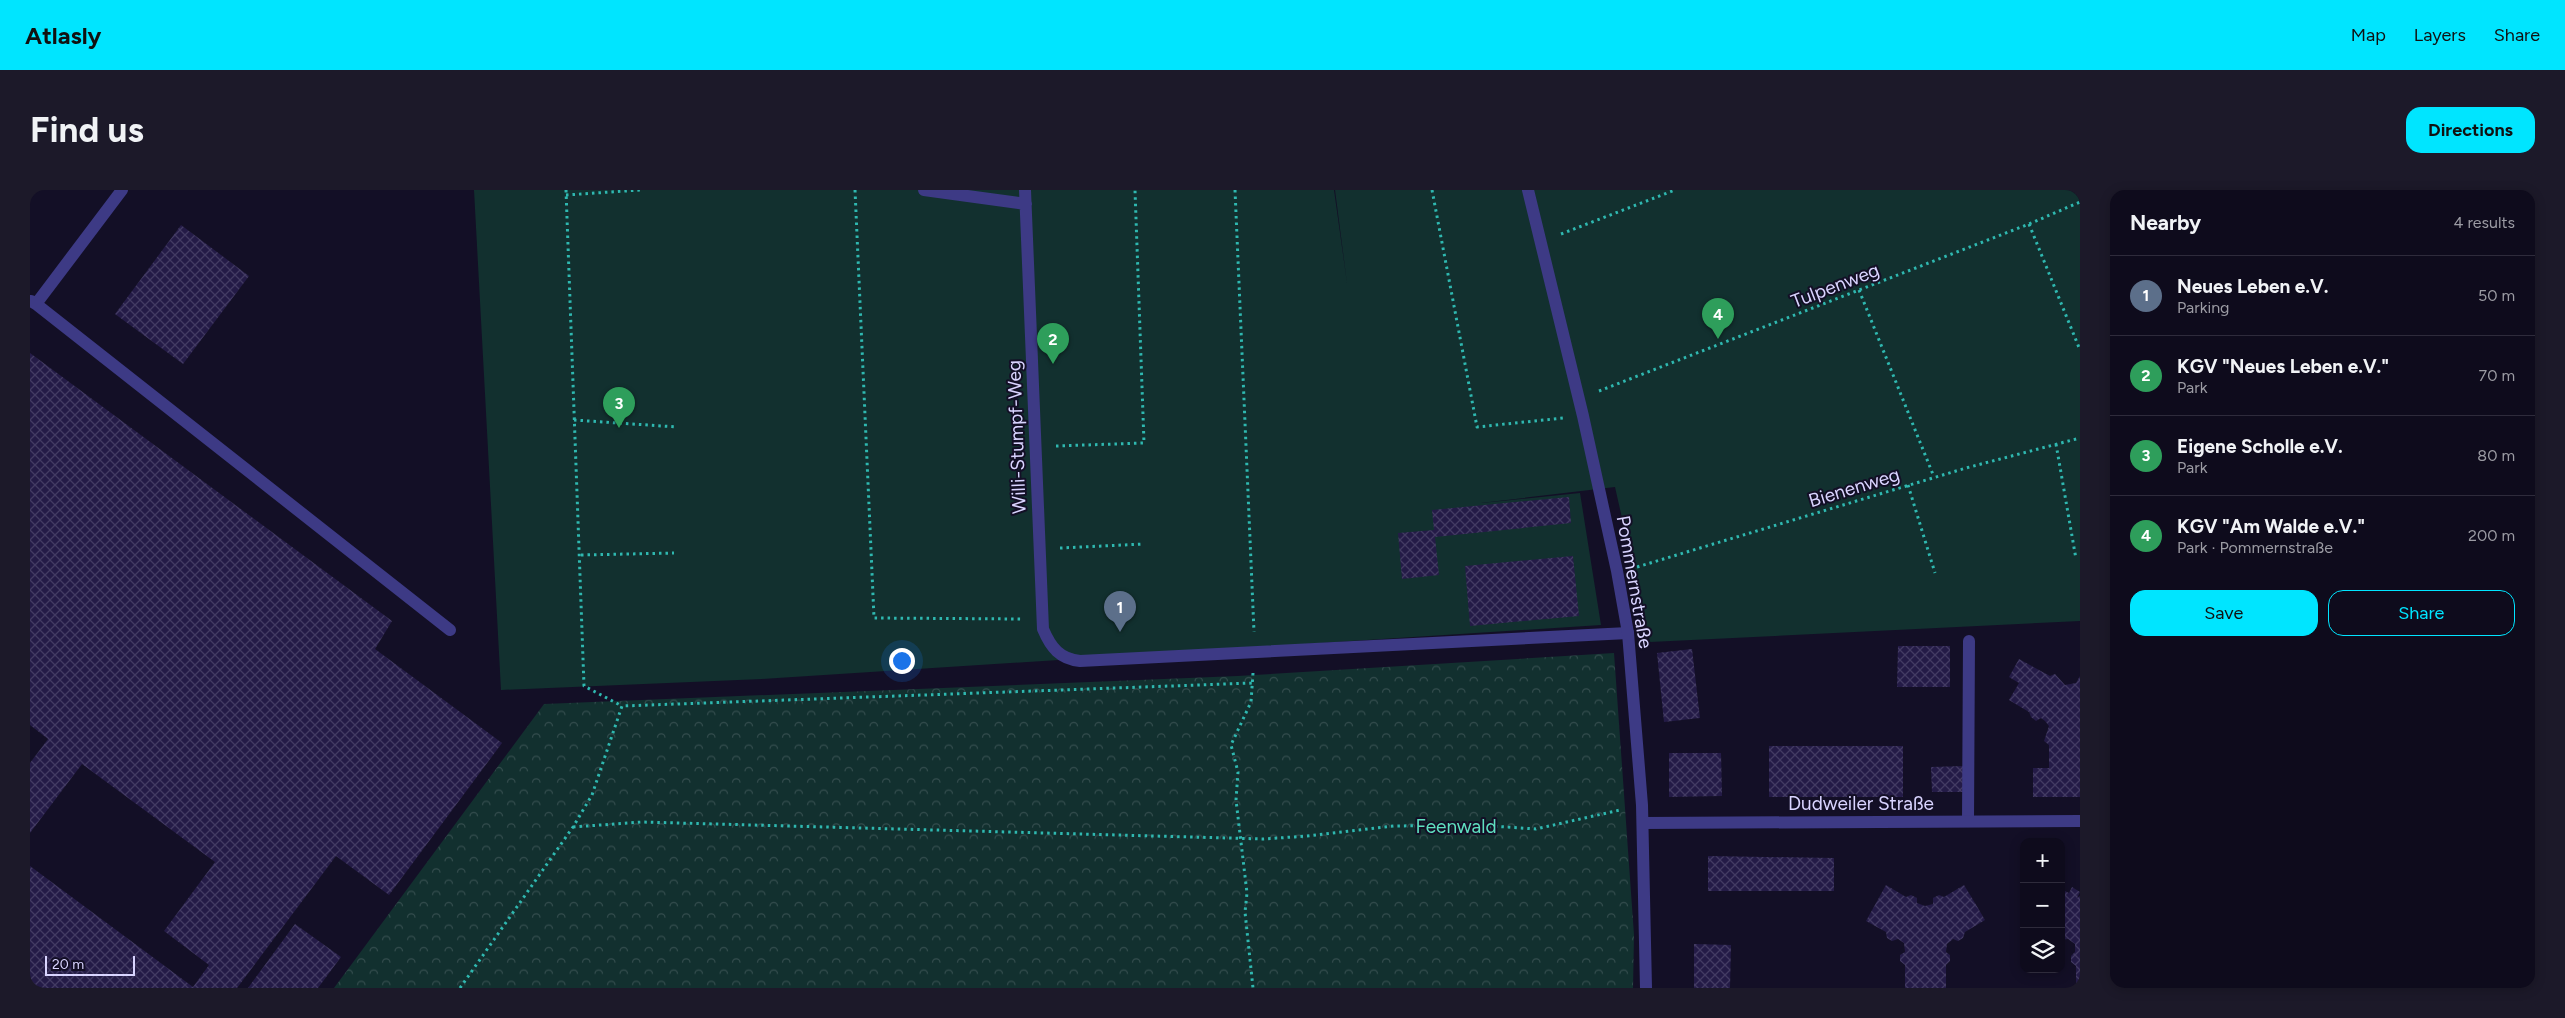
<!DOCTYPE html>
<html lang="en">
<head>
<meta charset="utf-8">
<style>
	body { margin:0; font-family:Figtree,sans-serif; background:#1c1929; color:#f1f3f6 }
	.controls { position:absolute; right:15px; bottom:15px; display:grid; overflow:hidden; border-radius:10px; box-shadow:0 2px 12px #0003 }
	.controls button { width:45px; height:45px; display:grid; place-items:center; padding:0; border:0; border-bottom:1px solid #2e2b3b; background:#0e0b1c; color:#f1f3f6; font:25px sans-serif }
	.scale { position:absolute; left:15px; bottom:12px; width:90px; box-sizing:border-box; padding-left:5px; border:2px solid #d9d4ff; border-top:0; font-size:14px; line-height:18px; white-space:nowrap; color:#d9d4ff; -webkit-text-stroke:4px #130f26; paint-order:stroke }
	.you { position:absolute; left:871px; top:470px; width:18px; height:18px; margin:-12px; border:4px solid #fff; border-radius:50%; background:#1a73e8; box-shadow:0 0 0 8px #1a73e833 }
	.badge { display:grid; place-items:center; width:32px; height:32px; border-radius:50%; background:#00e5ff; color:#fff; font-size:16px; font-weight:700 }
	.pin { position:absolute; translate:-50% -41px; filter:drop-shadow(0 1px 2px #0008) }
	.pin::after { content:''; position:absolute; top:26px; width:18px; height:15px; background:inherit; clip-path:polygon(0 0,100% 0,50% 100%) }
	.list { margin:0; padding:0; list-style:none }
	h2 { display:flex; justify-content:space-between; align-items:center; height:65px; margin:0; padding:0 20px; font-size:21px }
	h2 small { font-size:16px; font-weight:400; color:#9b9ba3 }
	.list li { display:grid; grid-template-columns:32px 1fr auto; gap:15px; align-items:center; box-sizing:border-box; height:80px; padding:0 20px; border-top:1px solid #2e2b3b }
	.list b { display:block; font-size:19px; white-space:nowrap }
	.list p { margin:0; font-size:16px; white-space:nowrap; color:#9b9ba3 }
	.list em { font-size:16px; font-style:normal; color:#9b9ba3 }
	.actions { display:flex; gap:10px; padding:15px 20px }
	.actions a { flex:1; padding:11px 0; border:1px solid #00e5ff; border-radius:15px; text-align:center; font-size:18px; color:#00e5ff }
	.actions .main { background:#00e5ff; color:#111 }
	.icon { flex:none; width:28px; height:28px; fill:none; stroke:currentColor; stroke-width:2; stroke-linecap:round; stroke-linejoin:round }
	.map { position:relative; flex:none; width:2050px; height:798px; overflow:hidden; border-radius:15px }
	header { display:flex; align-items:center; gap:30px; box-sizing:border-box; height:70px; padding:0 25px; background:#00e5ff; color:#111 }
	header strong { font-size:24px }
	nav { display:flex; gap:28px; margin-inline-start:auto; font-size:18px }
	.intro { display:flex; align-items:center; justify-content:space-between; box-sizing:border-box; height:120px; padding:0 30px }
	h1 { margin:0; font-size:35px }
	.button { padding:12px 22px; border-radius:15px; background:#00e5ff; color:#111; font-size:18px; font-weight:700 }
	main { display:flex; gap:30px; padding:0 30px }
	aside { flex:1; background:#0e0b1c; border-radius:15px; box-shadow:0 2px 12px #0003 }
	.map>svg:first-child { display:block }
	.forest { fill:url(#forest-crowns) }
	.garden { fill:#12302f }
	.building { fill:url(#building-cross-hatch) }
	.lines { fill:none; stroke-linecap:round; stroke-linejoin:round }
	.path { stroke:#2fb8b0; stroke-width:3; stroke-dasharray:2.5 4; stroke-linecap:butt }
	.service { stroke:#3d3a85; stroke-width:12 }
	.minor { stroke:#3d3a85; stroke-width:12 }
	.labels { text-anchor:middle; stroke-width:4; stroke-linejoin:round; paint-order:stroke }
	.street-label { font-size:19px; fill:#d9d4ff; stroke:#130f26 }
	.park-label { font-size:19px; fill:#5fe0c0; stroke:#130f26 }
</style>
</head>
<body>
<header>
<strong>Atlasly</strong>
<nav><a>Map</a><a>Layers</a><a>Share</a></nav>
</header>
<div class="intro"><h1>Find us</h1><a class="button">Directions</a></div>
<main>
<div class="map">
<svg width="2050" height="798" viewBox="0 0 2050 798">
	<defs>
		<pattern id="forest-crowns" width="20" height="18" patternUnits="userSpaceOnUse" patternTransform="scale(1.25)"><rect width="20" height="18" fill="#12302f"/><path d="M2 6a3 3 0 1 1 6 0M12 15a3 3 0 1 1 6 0" fill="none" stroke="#344d4e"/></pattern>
		<pattern id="building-cross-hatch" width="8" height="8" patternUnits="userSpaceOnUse" patternTransform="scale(1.25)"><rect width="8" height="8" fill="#241b47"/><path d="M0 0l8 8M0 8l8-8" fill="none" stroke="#433b63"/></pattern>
	</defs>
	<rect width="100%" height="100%" fill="#130f26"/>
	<path class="forest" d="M 1584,463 L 1604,745 L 1603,798 L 304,798 L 514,514 L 1208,486 Z"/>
	<path class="garden" d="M 444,0 L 1304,0 L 1317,93 L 1305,0 L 2050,0 L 2050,431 L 1620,452 L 1585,297 L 1451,313 L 1550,303 L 1571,435 L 732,489 L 471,500 Z"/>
	<path class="building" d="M 151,35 L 219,86 L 153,174 L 85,124 Z
		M 0,163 L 362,431 L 345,459 L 472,553 L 359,705 L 306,666 L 207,798 L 0,798 L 0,676 L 163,797 L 179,775 L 134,741 L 185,672 L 52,574 L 0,643 L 0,573 L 18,549 L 0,535 Z
		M 1539,307 L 1541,333 L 1405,347 L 1409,385 L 1372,389 L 1368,343 L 1404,340 L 1402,320 Z
		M 1543,366 L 1549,426 L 1440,436 L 1435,376 Z
		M 1868,456 L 1920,456 L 1920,497 L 1867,497 Z
		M 1662,459 L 1670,528 L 1634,532 L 1627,463 Z
		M 1989,469 L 2020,486 L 2025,484 L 2035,495 L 2046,493 L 2050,486 L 2050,607 L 2003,607 L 2003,578 L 2019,578 L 2019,555 L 2014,551 L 2019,536 L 2015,531 L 2011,528 L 2006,531 L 2001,527 L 1999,522 L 1979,510 L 1989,493 L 1979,487 Z
		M 1739,556 L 1873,556 L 1873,607 L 1739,607 Z
		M 1639,563 L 1691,563 L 1692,606 L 1639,607 Z
		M 1933,576 L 1934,602 L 1902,602 L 1901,577 Z
		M 1678,666 L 1804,668 L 1804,701 L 1678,701 Z
		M 1856,695 L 1876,707 L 1881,705 L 1887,708 L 1887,713 L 1895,716 L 1903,714 L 1903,708 L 1909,705 L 1914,707 L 1934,695 L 1945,713 L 1955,730 L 1935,742 L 1933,748 L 1928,751 L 1923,749 L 1917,754 L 1916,762 L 1920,765 L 1920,771 L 1916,775 L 1916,798 L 1875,798 L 1875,775 L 1870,771 L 1870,765 L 1875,762 L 1874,753 L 1868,749 L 1862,751 L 1857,748 L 1856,742 L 1836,731 Z
		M 2042,697 L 2050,702 L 2047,708 L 2050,706 L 2050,798 L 2046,798 L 2046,776 L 2041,772 L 2041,766 L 2045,762 L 2045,754 L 2038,749 L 2031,750 L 2031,699 L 2039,703 Z
		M 265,734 L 311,767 L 288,798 L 218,798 Z
		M 1664,754 L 1701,755 L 1700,798 L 1664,798 Z"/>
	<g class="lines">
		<path class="path" d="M 536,0 L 554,496 L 592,516
			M 825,0 L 844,428 L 992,429
			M 1205,0 L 1224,442
			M 1402,0 L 1447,237 L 1533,228
			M 536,5 L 610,0
			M 1999,34 L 2050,160
			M 1531,44 L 1645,0
			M 1829,100 L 1904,287
			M 1569,201 L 1999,34 L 2050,12
			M 544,230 L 647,237
			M 2026,254 L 2046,369
			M 1026,256 L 1114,253 L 1105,0
			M 1878,295 L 1905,383
			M 1030,358 L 1114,354
			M 551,365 L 644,363
			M 1607,377 L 1936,278 L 2050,248
			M 1223,483 L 1221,512 L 1201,555 L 1208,582 L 1206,610 L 1217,703 L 1215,722 L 1223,798
			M 543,637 L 612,632 L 1234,649 L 1277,646 L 1364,636 L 1446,635 L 1506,639 L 1590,620
			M 430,798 L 543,637 L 562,605 L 592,516 L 1223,493"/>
		<path class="service" d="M 894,0 L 996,14
			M 995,0 L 1013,439 C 1021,458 1030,469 1050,471 L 1598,443
			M 1,111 L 6,114 L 92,0
			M 6,114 L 420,440
			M 1938,631 L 1939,451"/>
		<path class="minor" d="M 1498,0 L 1553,226 L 1587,381 L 1598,443 L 1612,615 L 1616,798
			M 1613,633 L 2050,631"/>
	</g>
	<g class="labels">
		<g class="street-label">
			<text transform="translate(1805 95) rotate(-21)" y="7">Tulpenweg</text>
			<text transform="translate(986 247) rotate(-92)" y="7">Willi-Stumpf-Weg</text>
			<text transform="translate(1824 297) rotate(-17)" y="7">Bienenweg</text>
			<text transform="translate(1605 392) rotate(80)" y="7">Pommernstraße</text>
			<text x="1831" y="620">Dudweiler Straße</text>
		</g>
		<g class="park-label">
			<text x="1426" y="643">Feenwald</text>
		</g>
	</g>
</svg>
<div class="controls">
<button>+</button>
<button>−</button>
<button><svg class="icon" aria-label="layers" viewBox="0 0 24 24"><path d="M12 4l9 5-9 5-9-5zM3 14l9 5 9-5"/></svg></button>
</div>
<div class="scale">20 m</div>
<div class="you"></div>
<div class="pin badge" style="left:1090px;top:442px;background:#5c6f8a">1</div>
<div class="pin badge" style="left:1023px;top:174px;background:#2e9e5b">2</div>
<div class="pin badge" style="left:589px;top:238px;background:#2e9e5b">3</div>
<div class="pin badge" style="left:1688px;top:149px;background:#2e9e5b">4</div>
</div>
<aside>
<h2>Nearby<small>4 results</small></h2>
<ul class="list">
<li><span class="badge" style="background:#5c6f8a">1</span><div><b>Neues Leben e.V.</b><p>Parking</p></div><em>50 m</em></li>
<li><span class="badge" style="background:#2e9e5b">2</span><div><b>KGV &quot;Neues Leben e.V.&quot;</b><p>Park</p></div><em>70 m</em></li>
<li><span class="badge" style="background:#2e9e5b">3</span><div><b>Eigene Scholle e.V.</b><p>Park</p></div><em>80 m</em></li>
<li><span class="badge" style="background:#2e9e5b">4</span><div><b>KGV &quot;Am Walde e.V.&quot;</b><p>Park · Pommernstraße</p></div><em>200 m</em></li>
</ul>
<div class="actions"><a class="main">Save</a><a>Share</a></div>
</aside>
</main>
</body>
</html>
